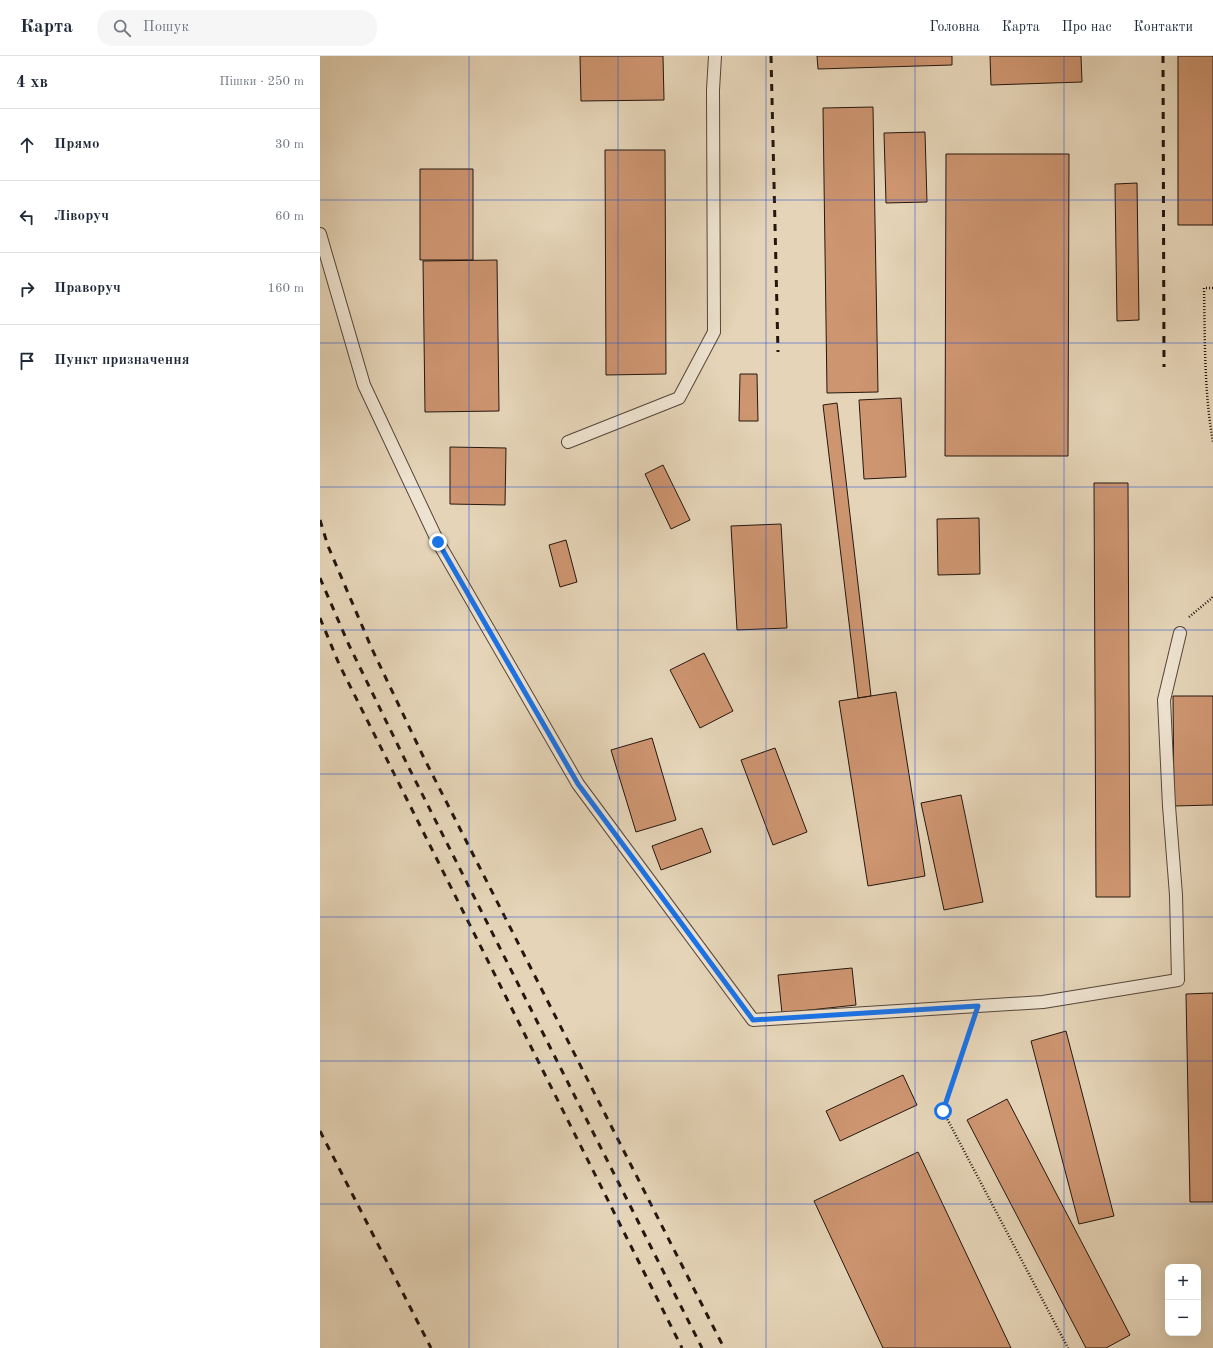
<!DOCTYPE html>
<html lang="uk">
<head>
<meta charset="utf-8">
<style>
	body { margin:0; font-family:"Old Standard TT",serif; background:#f6f6f7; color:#1f2937 }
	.controls { position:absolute; right:12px; bottom:12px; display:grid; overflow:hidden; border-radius:8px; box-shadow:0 4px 16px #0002 }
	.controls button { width:36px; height:36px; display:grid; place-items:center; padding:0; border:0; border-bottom:1px solid #e0e1e3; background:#fff; color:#1f2937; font:20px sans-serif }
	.stop { position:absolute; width:12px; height:12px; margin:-9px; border:3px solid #1a73e8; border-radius:50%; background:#fff }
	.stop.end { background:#1a73e8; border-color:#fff; box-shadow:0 1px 4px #0008 }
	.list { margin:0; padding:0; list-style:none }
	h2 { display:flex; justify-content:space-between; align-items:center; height:52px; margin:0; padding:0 16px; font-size:17px }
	h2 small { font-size:13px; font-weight:400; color:#747a83 }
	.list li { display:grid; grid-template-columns:26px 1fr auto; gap:12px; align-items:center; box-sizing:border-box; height:72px; padding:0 16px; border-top:1px solid #e0e1e3 }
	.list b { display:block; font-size:15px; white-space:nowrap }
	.list em { font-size:13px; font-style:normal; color:#747a83 }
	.icon { flex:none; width:22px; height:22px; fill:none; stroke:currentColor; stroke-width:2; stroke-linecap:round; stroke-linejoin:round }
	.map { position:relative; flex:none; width:893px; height:1292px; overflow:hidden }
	header { display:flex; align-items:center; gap:24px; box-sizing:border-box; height:56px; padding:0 20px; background:#fff; border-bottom:1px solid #e0e1e3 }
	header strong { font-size:19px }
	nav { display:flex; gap:22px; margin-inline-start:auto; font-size:14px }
	.search { width:280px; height:36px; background:#f6f6f7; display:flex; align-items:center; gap:10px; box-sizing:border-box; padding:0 14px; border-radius:16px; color:#747a83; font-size:15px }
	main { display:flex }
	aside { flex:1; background:#fff }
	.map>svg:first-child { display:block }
	.building { fill:#cd9570; stroke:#25170f }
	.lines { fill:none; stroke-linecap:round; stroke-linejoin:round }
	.service-casing { stroke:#554639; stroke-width:14 }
	.path { stroke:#25170f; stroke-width:2.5; stroke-dasharray:1 2; stroke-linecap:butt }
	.service { stroke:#eee3d0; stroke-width:12 }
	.rail { stroke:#25170f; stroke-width:3; stroke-dasharray:7 7; stroke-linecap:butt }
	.route { stroke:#1a73e8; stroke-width:5 }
	.grid { fill:none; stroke:#1d4ed8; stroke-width:1; stroke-opacity:0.55 }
</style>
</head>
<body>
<header>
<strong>Карта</strong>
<div class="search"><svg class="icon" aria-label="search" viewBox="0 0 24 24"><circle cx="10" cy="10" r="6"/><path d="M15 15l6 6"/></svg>Пошук</div>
<nav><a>Головна</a><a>Карта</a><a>Про нас</a><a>Контакти</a></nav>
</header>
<main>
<aside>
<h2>4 хв<small>Пішки · 250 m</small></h2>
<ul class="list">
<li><svg class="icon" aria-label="ahead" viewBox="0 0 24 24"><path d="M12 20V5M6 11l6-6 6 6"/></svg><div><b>Прямо</b></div><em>30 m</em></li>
<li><svg class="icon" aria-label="left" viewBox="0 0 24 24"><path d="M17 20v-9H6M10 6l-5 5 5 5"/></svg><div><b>Ліворуч</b></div><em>60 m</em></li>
<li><svg class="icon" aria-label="right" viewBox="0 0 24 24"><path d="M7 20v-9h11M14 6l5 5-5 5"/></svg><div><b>Праворуч</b></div><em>160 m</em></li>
<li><svg class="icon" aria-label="arrive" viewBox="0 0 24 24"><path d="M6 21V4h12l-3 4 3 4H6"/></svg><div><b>Пункт призначення</b></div></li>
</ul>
</aside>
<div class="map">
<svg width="893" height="1292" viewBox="0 0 893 1292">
	<rect width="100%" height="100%" fill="#e5d4b7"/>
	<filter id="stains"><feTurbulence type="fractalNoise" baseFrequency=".005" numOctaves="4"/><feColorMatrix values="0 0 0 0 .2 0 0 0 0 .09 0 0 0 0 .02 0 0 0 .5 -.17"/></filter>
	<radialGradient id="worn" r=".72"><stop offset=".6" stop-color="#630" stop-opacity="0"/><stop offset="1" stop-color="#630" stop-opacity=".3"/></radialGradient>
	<path class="building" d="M 260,0 L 343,0 L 344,44 L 261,45 Z
		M 497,0 L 632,0 L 632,9 L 498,13 Z
		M 670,0 L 761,0 L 762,26 L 671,29 Z
		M 858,0 L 893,0 L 893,169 L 858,169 Z
		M 553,51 L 558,336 L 507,337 L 503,52 Z
		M 605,76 L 607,146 L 566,147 L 564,77 Z
		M 285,94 L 345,94 L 346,318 L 286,319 Z
		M 626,98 L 749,98 L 748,400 L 625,400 Z
		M 100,113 L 153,113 L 153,204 L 100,204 Z
		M 817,127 L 819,264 L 797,265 L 795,128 Z
		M 177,204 L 179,355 L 105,356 L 103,205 Z
		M 420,318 L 437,318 L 438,365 L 419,365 Z
		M 581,342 L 586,421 L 544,423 L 539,344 Z
		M 517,347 L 551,640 L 538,642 L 503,349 Z
		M 130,391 L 186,392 L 185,449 L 130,448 Z
		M 343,409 L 370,464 L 351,473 L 325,418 Z
		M 774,427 L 808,427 L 810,841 L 776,841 Z
		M 659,462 L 660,518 L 618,519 L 617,463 Z
		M 461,468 L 467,572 L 417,574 L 411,470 Z
		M 246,484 L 257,526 L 240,531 L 229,489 Z
		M 384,597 L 413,655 L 380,672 L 350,614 Z
		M 576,636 L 605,820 L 548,830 L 519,645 Z
		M 853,640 L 893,640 L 893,749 L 854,750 Z
		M 332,682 L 356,764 L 316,776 L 291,694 Z
		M 455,692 L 487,776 L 453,789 L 421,704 Z
		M 641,739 L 663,846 L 624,854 L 601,747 Z
		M 382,772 L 391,796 L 341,814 L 332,790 Z
		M 532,912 L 536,949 L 462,957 L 458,919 Z
		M 893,937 L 893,1146 L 870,1146 L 866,938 Z
		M 746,975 L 794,1160 L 759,1168 L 711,985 Z
		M 583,1019 L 597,1049 L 520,1085 L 506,1055 Z
		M 687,1043 L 810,1279 L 786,1292 L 766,1292 L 647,1064 Z
		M 598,1096 L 691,1292 L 563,1292 L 494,1145 Z"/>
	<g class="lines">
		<defs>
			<path id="service" d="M 0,178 L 44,329 L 118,486 L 258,728 L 433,964 L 723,946 L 858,924 L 856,839 L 849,750 L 844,644 L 860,577
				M 248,386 L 359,342 L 394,276 L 393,34 L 395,0"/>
		</defs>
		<use href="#service" class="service-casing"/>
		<path class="path" d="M 893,232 L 884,232 C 885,284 884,335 893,386
			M 869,561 L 892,542 L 893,539
			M 652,967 L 623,1055 L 748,1292"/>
		<use href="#service" class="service"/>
		<path class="rail" d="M 451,0 L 458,296
			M 843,0 L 844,311
			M 0,464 L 8,490 L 52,593 L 103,700 L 404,1292
			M 0,522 L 28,587 L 89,712 L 382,1292
			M 0,562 L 19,608 L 362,1292
			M 0,1075 L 111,1292"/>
	</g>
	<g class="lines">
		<path class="route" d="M 118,486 L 258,728 L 433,964 L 658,950 L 623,1055"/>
	</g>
	<path class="grid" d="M 149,0 L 149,1292M 298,0 L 298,1292M 446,0 L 446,1292M 595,0 L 595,1292M 744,0 L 744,1292M 0,144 L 893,144M 0,287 L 893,287M 0,431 L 893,431M 0,574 L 893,574M 0,718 L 893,718M 0,861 L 893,861M 0,1005 L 893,1005M 0,1148 L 893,1148"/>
	<rect width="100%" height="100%" filter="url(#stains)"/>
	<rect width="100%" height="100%" fill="url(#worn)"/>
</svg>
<div class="controls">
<button>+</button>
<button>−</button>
</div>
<div class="stop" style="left:623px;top:1055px"></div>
<div class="stop end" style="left:118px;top:486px"></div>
</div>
</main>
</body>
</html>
